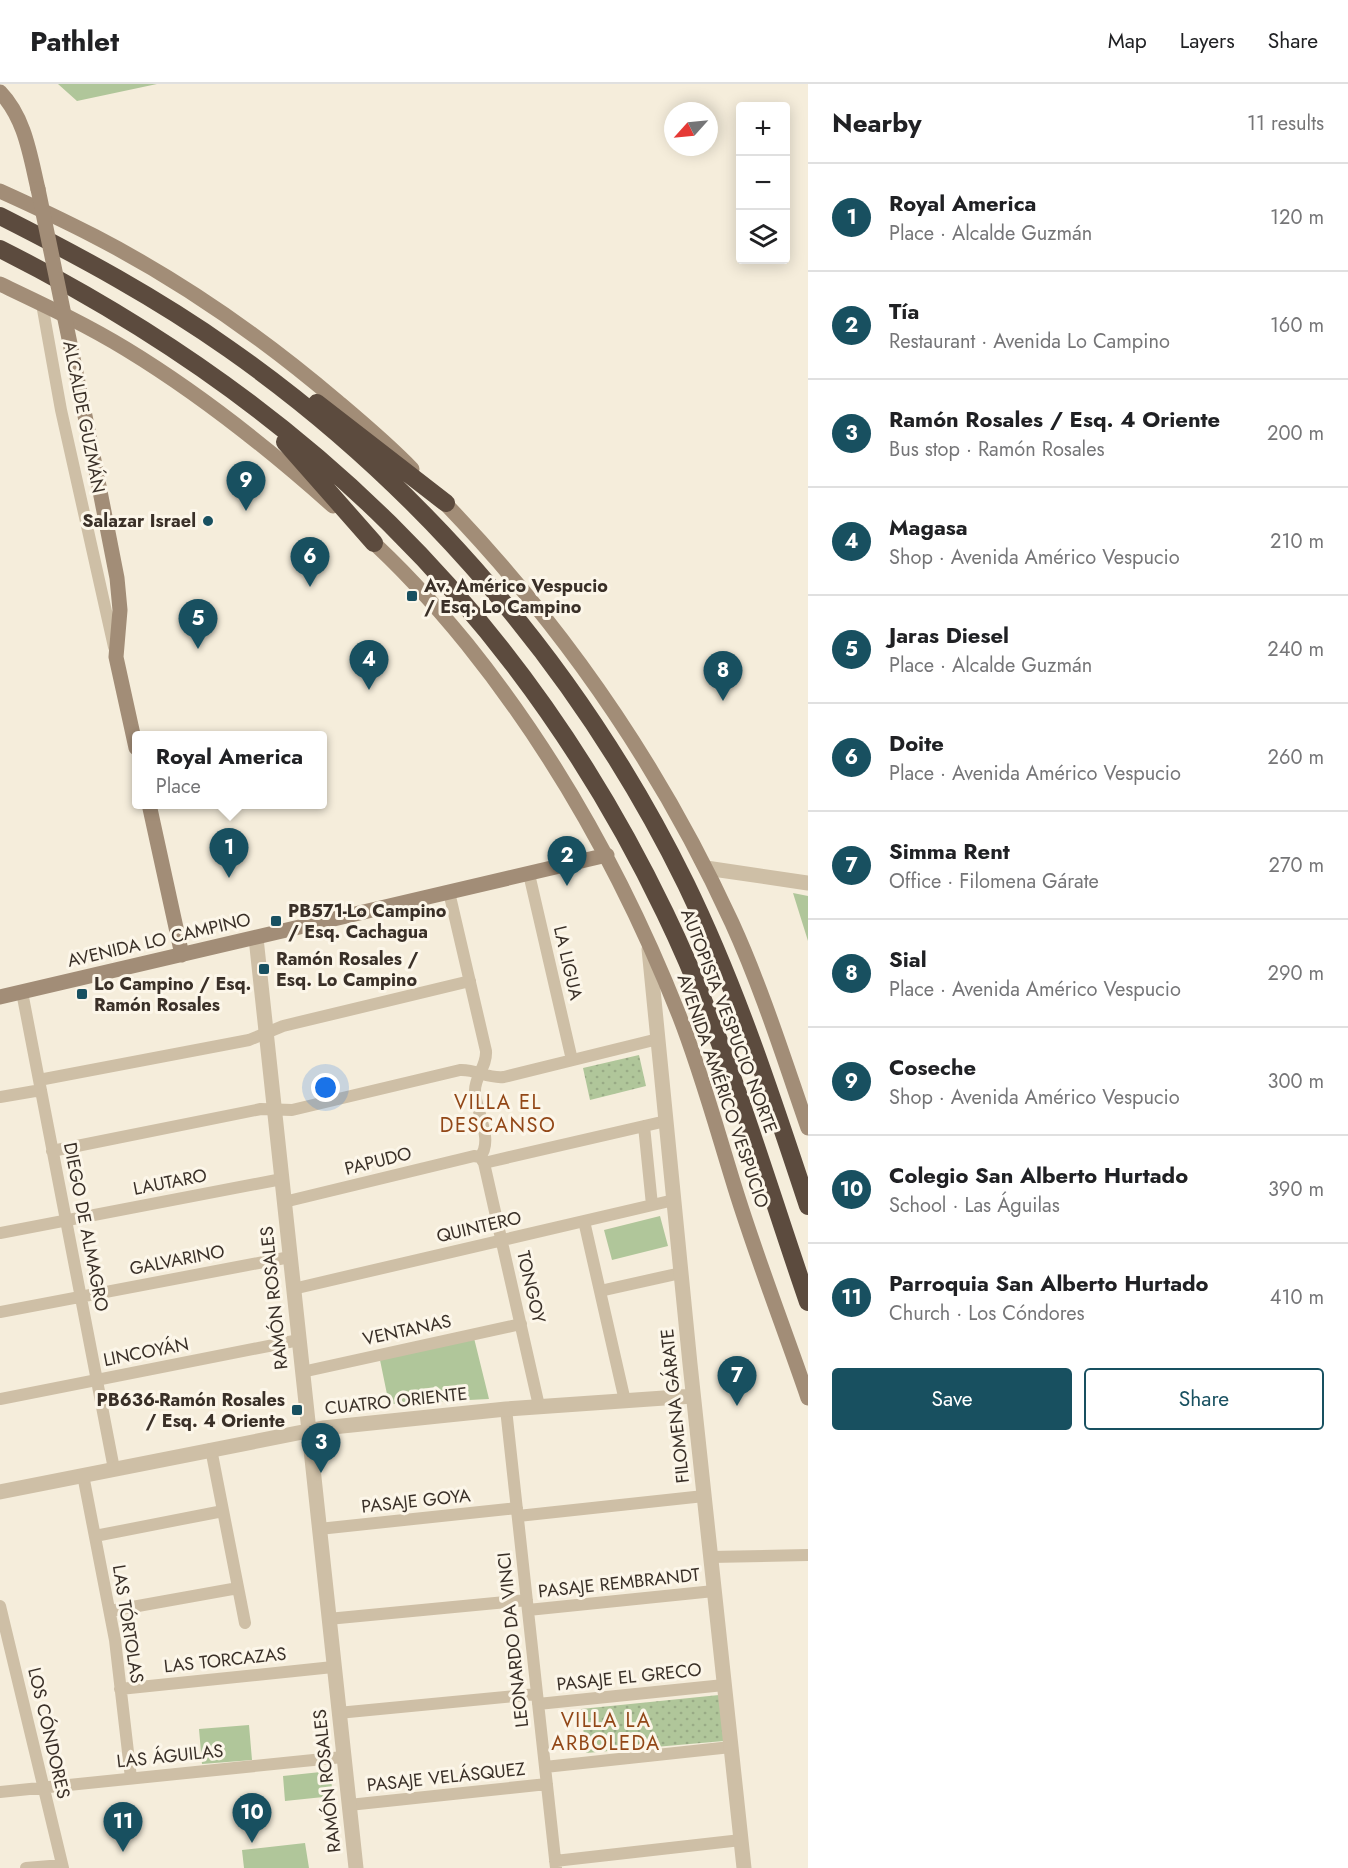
<!DOCTYPE html>
<html lang="en">
<head>
<meta charset="utf-8">
<style>
	body { margin:0; font-family:Jost,sans-serif; background:#f2f2f2; color:#202124 }
	.controls { position:absolute; right:18px; top:18px; display:grid; overflow:hidden; border-radius:6px; box-shadow:0 3px 15px #0003 }
	.controls button { width:54px; height:54px; display:grid; place-items:center; padding:0; border:0; border-bottom:2px solid #e0e0e0; background:#fff; color:#202124; font:30px sans-serif }
	.compass { position:absolute; left:664px; top:18px; width:54px; height:54px; border-radius:50%; background:#fff; box-shadow:0 3px 15px #0003; rotate:243deg }
	.you { position:absolute; left:326px; top:1004px; width:21px; height:21px; margin:-15px; border:4px solid #fff; border-radius:50%; background:#1a73e8; box-shadow:0 0 0 9px #1a73e833 }
	.badge { display:grid; place-items:center; width:39px; height:39px; border-radius:50%; background:#185060; color:#fff; font-size:20px; font-weight:700 }
	.pin { position:absolute; translate:-50% -50px; filter:drop-shadow(0 2px 3px #0008) }
	.pin::after { content:''; position:absolute; top:32px; width:21px; height:18px; background:inherit; clip-path:polygon(0 0,100% 0,50% 100%) }
	.popup { position:absolute; left:132px; top:647px; width:195px; height:78px; box-sizing:border-box; display:grid; place-content:center; border-radius:6px; background:#fff; filter:drop-shadow(0 2px 4px #0005); font-size:20px; white-space:nowrap; color:#757577 }
	.popup b { font-size:22px; color:#202124 }
	.popup::after { content:''; position:absolute; left:50%; top:100%; margin-left:-12px; border:12px solid transparent; border-top-color:#fff }
	.list { margin:0; padding:0; list-style:none }
	h2 { display:flex; justify-content:space-between; align-items:center; height:78px; margin:0; padding:0 24px; font-size:26px }
	h2 small { font-size:20px; font-weight:400; color:#757577 }
	.list li { display:grid; grid-template-columns:39px 1fr auto; gap:18px; align-items:center; box-sizing:border-box; height:108px; padding:0 24px; border-top:2px solid #e0e0e0 }
	.list b { display:block; font-size:22px; white-space:nowrap }
	.list p { margin:0; font-size:20px; white-space:nowrap; color:#757577 }
	.list em { font-size:20px; font-style:normal; color:#757577 }
	.actions { display:flex; gap:12px; padding:18px 24px }
	.actions a { flex:1; padding:14px 0; border:2px solid #185060; border-radius:6px; text-align:center; font-size:21px; color:#185060 }
	.actions .main { background:#185060; color:#fff }
	.icon { flex:none; width:33px; height:33px; fill:none; stroke:currentColor; stroke-width:2; stroke-linecap:round; stroke-linejoin:round }
	.map { position:relative; flex:none; width:808px; height:1784px; overflow:hidden }
	header { display:flex; align-items:center; gap:36px; box-sizing:border-box; height:84px; padding:0 30px; background:#fff; border-bottom:2px solid #e0e0e0 }
	header strong { font-size:28px }
	nav { display:flex; gap:33px; margin-inline-start:auto; font-size:21px }
	main { display:flex }
	aside { flex:1; background:#fff }
	.map>svg:first-child { display:block }
	.grass { fill:#b0c69a }
	.park { fill:url(#park-dots) }
	.lines { fill:none; stroke-linecap:round; stroke-linejoin:round }
	.minor { stroke:#cebfa6; stroke-width:12 }
	.tertiary { stroke:#cebfa6; stroke-width:15 }
	.secondary { stroke:#a28d77; stroke-width:15 }
	.motorway { stroke:#5c4b3e; stroke-width:18 }
	.secondary-bridge { stroke:#a28d77; stroke-width:15 }
	.poi-dot { fill:#185060; stroke:#fcf6e9; stroke-width:2 }
	.labels { text-anchor:middle; stroke-width:6; stroke-linejoin:round; paint-order:stroke }
	.street-label { font-size:18px; fill:#3a3028; stroke:#fcf6e9 }
	.poi-label { font-size:18px; font-weight:bold; fill:#3a3028; stroke:#fcf6e9; text-anchor:start }
	.neighbourhood-label { font-size:20px; letter-spacing:1.5px; fill:#924717; stroke:#fcf6e9 }
</style>
</head>
<body>
<header>
<strong>Pathlet</strong>
<nav><a>Map</a><a>Layers</a><a>Share</a></nav>
</header>
<main>
<div class="map">
<svg width="808" height="1784" viewBox="0 0 808 1784">
	<defs>
		<pattern id="park-dots" width="8" height="8" patternUnits="userSpaceOnUse" patternTransform="scale(1.5)"><rect width="8" height="8" fill="#b0c69a"/><path d="M2 2h.1M6 6h.1" fill="none" stroke="#98aa85" stroke-width="1.8" stroke-linecap="round"/></pattern>
	</defs>
	<rect width="100%" height="100%" fill="#f5eddb"/>
	<path class="grass" d="M 58,0 L 157,0 L 77,17 Z
		M 793,809 L 808,812 L 808,857 Z
		M 660,1132 L 668,1162 L 612,1176 L 604,1146 Z
		M 474,1254 L 489,1315 L 389,1320 L 380,1276 Z
		M 249,1641 L 252,1676 L 202,1680 L 199,1645 Z
		M 330,1687 L 333,1712 L 285,1717 L 283,1692 Z
		M 305,1759 L 309,1784 L 244,1784 L 242,1766 Z"/>
	<path class="park" d="M 639,971 L 646,1002 L 590,1016 L 583,984 Z
		M 719,1611 L 724,1657 L 586,1669 L 581,1625 Z"/>
	<g class="lines">
		<path class="minor" d="M 42,220 L 61,326 L 114,563
			M 529,790 L 572,976
			M 449,808 L 486,967 C 487,983 474,993 475,1008 C 476,1028 494,1056 480,1073
			M 22,908 L 114,1385
			M 39,996 L 249,956 L 283,942 L 470,897
			M 0,1013 L 41,1006
			M 644,1042 L 652,1121
			M 52,1067 L 261,1025 L 292,1026 L 460,986 C 476,985 488,995 504,993 L 658,955
			M 480,1073 L 484,1079 L 539,1322
			M 484,1079 L 666,1037
			M 284,1118 L 474,1072 L 480,1073
			M 584,1137 L 625,1317
			M 0,1149 L 282,1095
			M 293,1205 L 674,1116
			M 600,1207 L 681,1189
			M 0,1228 L 290,1173
			M 302,1288 L 521,1240
			M 0,1315 L 299,1256
			M 506,1325 L 556,1784
			M 211,1365 L 245,1539
			M 83,1391 L 115,1556 L 131,1694
			M 518,1432 L 704,1412
			M 319,1445 L 517,1424
			M 95,1452 L 223,1427
			M 710,1473 L 808,1471
			M 0,1522 L 63,1784
			M 528,1526 L 714,1507
			M 110,1527 L 238,1504
			M 328,1535 L 527,1516
			M 120,1605 L 333,1583
			M 538,1620 L 724,1601
			M 338,1629 L 537,1610
			M 545,1683 L 731,1663
			M 0,1708 L 343,1673
			M 349,1721 L 547,1700
			M 555,1777 L 741,1756
			M 26,1784 L 62,1781"/>
		<path class="tertiary" d="M 706,784 L 808,799
			M 256,854 L 356,1784
			M 649,865 L 690,1280 L 744,1784
			M 0,1408 L 323,1344 L 506,1325 L 693,1312"/>
		<path class="secondary" d="M 0,8 C 25,34 30,71 38,105
			M 0,107 C 31,121 63,136 94,152 C 181,197 263,254 338,318 C 364,340 389,361 412,385
			M 0,200 C 42,220 85,240 126,265 C 200,310 268,364 333,422
			M 90,356 L 117,494 L 120,526 L 116,573 L 136,664
			M 437,411 C 559,536 659,680 732,839 C 762,905 784,975 808,1044
			M 366,452 C 403,485 436,522 467,560 C 557,672 626,797 679,931 C 701,987 717,1046 735,1104 C 757,1175 784,1244 808,1314
			M 149,720 L 182,871
			M 0,913 L 607,771"/>
		<path class="motorway" d="M 0,132 C 79,172 157,214 229,265 C 423,401 582,588 686,800 C 736,903 772,1013 808,1122
			M 0,165 C 298,315 520,527 665,829 C 725,953 763,1088 808,1218
			M 317,319 L 446,419
			M 285,358 L 374,459"/>
		<path class="secondary-bridge" d="M 38,105 L 90,356"/>
	</g>
	<g class="poi-dot">
		<circle cx="208" cy="437" r="6"/>
		<rect x="406" y="506" width="12" height="12" rx="3"/>
		<rect x="270" y="831" width="12" height="12" rx="3"/>
		<rect x="258" y="879" width="12" height="12" rx="3"/>
		<rect x="76" y="904" width="12" height="12" rx="3"/>
		<rect x="291" y="1320" width="12" height="12" rx="3"/>
	</g>
	<g class="labels">
		<g class="street-label">
			<text transform="translate(84 333) rotate(79)" y="6">ALCALDE GUZMÁN</text>
			<text transform="translate(159 856) rotate(-13)" y="6">AVENIDA LO CAMPINO</text>
			<text transform="translate(568 879) rotate(77)" y="6">LA LIGUA</text>
			<text transform="translate(729 937) rotate(69)" y="6">AUTOPISTA VESPUCIO NORTE</text>
			<text transform="translate(723 1007) rotate(71)" y="6">AVENIDA AMÉRICO VESPUCIO</text>
			<text transform="translate(378 1077) rotate(-14)" y="6">PAPUDO</text>
			<text transform="translate(170 1098) rotate(-11)" y="6">LAUTARO</text>
			<text transform="translate(86 1143) rotate(79)" y="6">DIEGO DE ALMAGRO</text>
			<text transform="translate(479 1143) rotate(-13)" y="6">QUINTERO</text>
			<text transform="translate(177 1176) rotate(-11)" y="6">GALVARINO</text>
			<text transform="translate(531 1203) rotate(77)" y="6">TONGOY</text>
			<text transform="translate(274 1214) rotate(-96)" y="6">RAMÓN ROSALES</text>
			<text transform="translate(407 1246) rotate(-12)" y="6">VENTANAS</text>
			<text transform="translate(146 1268) rotate(-11)" y="6">LINCOYÁN</text>
			<text transform="translate(396 1317) rotate(-6)" y="6">CUATRO ORIENTE</text>
			<text transform="translate(675 1322) rotate(-96)" y="6">FILOMENA GÁRATE</text>
			<text transform="translate(416 1417) rotate(-6)" y="6">PASAJE GOYA</text>
			<text transform="translate(619 1499) rotate(-6)" y="6">PASAJE REMBRANDT</text>
			<text transform="translate(128 1540) rotate(81)" y="6">LAS TÓRTOLAS</text>
			<text transform="translate(513 1556) rotate(-96)" y="6">LEONARDO DA VINCI</text>
			<text transform="translate(225 1576) rotate(-6)" y="6">LAS TORCAZAS</text>
			<text transform="translate(629 1593) rotate(-6)" y="6">PASAJE EL GRECO</text>
			<text transform="translate(49 1649) rotate(77)" y="6">LOS CÓNDORES</text>
			<text transform="translate(170 1672) rotate(-6)" y="6">LAS ÁGUILAS</text>
			<text transform="translate(446 1693) rotate(-6)" y="6">PASAJE VELÁSQUEZ</text>
			<text transform="translate(327 1697) rotate(-96)" y="6">RAMÓN ROSALES</text>
		</g>
		<g class="poi-label">
			<text x="196" y="443" text-anchor="end">Salazar Israel</text>
			<text x="424" y="508">Av. Américo Vespucio<tspan x="424" dy="21">/ Esq. Lo Campino</tspan></text>
			<text x="288" y="833">PB571-Lo Campino<tspan x="288" dy="21">/ Esq. Cachagua</tspan></text>
			<text x="276" y="881">Ramón Rosales /<tspan x="276" dy="21">Esq. Lo Campino</tspan></text>
			<text x="94" y="906">Lo Campino / Esq.<tspan x="94" dy="21">Ramón Rosales</tspan></text>
			<text x="285" y="1322" text-anchor="end">PB636-Ramón Rosales<tspan x="285" dy="21">/ Esq. 4 Oriente</tspan></text>
		</g>
		<g class="neighbourhood-label">
			<text x="498" y="1025">VILLA EL<tspan x="498" dy="23">DESCANSO</tspan></text>
			<text x="606" y="1643">VILLA LA<tspan x="606" dy="23">ARBOLEDA</tspan></text>
		</g>
	</g>
</svg>
<div class="controls">
<button>+</button>
<button>−</button>
<button><svg class="icon" aria-label="layers" viewBox="0 0 24 24"><path d="M12 4l9 5-9 5-9-5zM3 14l9 5 9-5"/></svg></button>
</div>
<svg class="compass" viewBox="-18 -18 36 36"><path d="M0-13l5 13h-10z" fill="#e53935"/><path d="M0 13l5-13h-10z" fill="#757577"/></svg>
<div class="you"></div>
<div class="pin badge" style="left:229px;top:794px">1</div>
<div class="popup"><b>Royal America</b>Place</div>
<div class="pin badge" style="left:567px;top:802px">2</div>
<div class="pin badge" style="left:321px;top:1389px">3</div>
<div class="pin badge" style="left:369px;top:606px">4</div>
<div class="pin badge" style="left:198px;top:565px">5</div>
<div class="pin badge" style="left:310px;top:503px">6</div>
<div class="pin badge" style="left:737px;top:1322px">7</div>
<div class="pin badge" style="left:723px;top:617px">8</div>
<div class="pin badge" style="left:246px;top:427px">9</div>
<div class="pin badge" style="left:252px;top:1759px">10</div>
<div class="pin badge" style="left:123px;top:1768px">11</div>
</div>
<aside>
<h2>Nearby<small>11 results</small></h2>
<ul class="list">
<li><span class="badge">1</span><div><b>Royal America</b><p>Place · Alcalde Guzmán</p></div><em>120 m</em></li>
<li><span class="badge">2</span><div><b>Tía</b><p>Restaurant · Avenida Lo Campino</p></div><em>160 m</em></li>
<li><span class="badge">3</span><div><b>Ramón Rosales / Esq. 4 Oriente</b><p>Bus stop · Ramón Rosales</p></div><em>200 m</em></li>
<li><span class="badge">4</span><div><b>Magasa</b><p>Shop · Avenida Américo Vespucio</p></div><em>210 m</em></li>
<li><span class="badge">5</span><div><b>Jaras Diesel</b><p>Place · Alcalde Guzmán</p></div><em>240 m</em></li>
<li><span class="badge">6</span><div><b>Doite</b><p>Place · Avenida Américo Vespucio</p></div><em>260 m</em></li>
<li><span class="badge">7</span><div><b>Simma Rent</b><p>Office · Filomena Gárate</p></div><em>270 m</em></li>
<li><span class="badge">8</span><div><b>Sial</b><p>Place · Avenida Américo Vespucio</p></div><em>290 m</em></li>
<li><span class="badge">9</span><div><b>Coseche</b><p>Shop · Avenida Américo Vespucio</p></div><em>300 m</em></li>
<li><span class="badge">10</span><div><b>Colegio San Alberto Hurtado</b><p>School · Las Águilas</p></div><em>390 m</em></li>
<li><span class="badge">11</span><div><b>Parroquia San Alberto Hurtado</b><p>Church · Los Cóndores</p></div><em>410 m</em></li>
</ul>
<div class="actions"><a class="main">Save</a><a>Share</a></div>
</aside>
</main>
</body>
</html>
